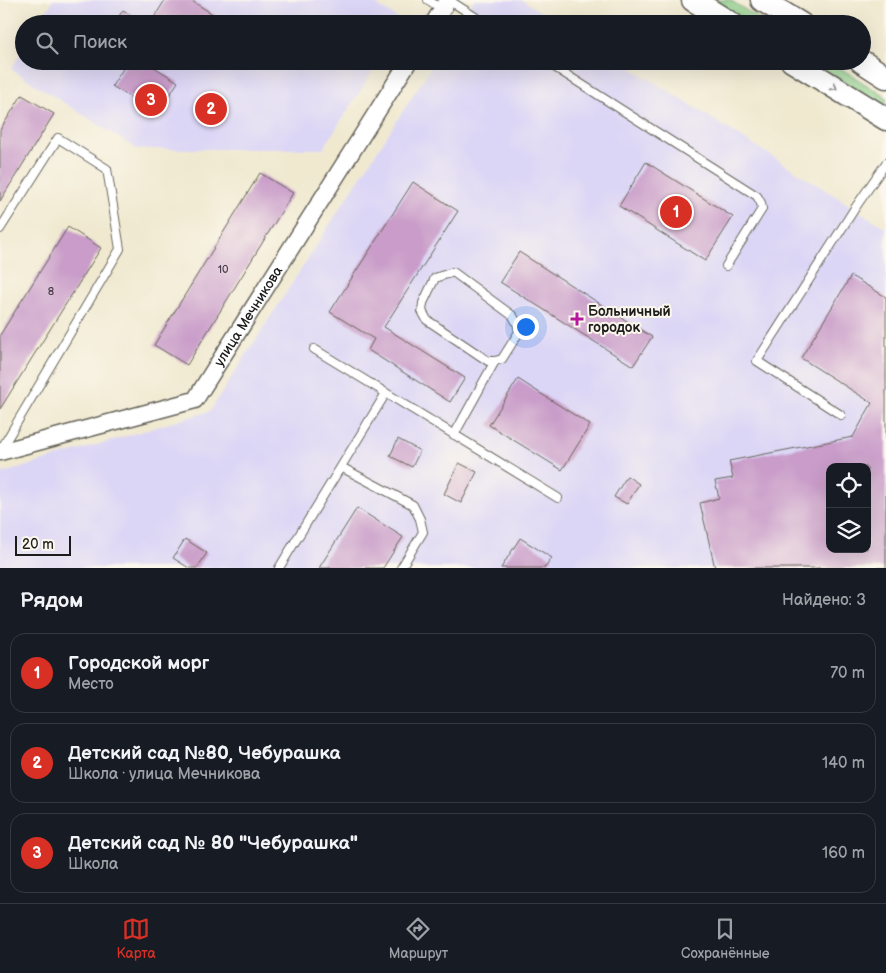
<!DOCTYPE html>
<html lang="ru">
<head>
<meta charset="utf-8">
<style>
	body { margin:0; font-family:"Balsamiq Sans",sans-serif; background:#20242c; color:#f1f3f6 }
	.controls { position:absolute; right:15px; bottom:15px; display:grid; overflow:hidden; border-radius:10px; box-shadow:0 5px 20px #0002 }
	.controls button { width:45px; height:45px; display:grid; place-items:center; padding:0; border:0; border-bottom:1px solid #363941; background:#171b24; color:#f1f3f6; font:25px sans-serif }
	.scale { position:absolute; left:15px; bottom:12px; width:56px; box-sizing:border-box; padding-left:5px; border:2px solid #1c1c1c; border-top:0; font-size:14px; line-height:18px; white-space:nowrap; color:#1c1c1c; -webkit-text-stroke:4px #fbf7ec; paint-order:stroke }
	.you { position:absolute; left:525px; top:326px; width:18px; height:18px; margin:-12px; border:4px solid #fff; border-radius:50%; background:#1a73e8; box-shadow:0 0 0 8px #1a73e833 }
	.badge { display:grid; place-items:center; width:32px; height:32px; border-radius:50%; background:#d93025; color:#fff; font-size:16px; font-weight:700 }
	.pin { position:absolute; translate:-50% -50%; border:2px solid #fff; box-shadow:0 1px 5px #0006 }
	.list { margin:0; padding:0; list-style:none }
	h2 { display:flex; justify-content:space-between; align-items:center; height:65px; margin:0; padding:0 20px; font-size:21px }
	h2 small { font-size:16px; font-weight:400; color:#9ea1a6 }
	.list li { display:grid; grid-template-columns:32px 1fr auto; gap:15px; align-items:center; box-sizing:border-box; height:80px; margin:0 10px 10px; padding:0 10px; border:1px solid #363941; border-radius:15px }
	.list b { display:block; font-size:19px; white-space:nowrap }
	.list p { margin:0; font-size:16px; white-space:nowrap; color:#9ea1a6 }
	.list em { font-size:16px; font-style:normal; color:#9ea1a6 }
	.icon { flex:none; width:28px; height:28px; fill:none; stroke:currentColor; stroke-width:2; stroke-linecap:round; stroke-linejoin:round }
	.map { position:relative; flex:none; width:886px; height:568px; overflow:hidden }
	.search { position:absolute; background:#171b24; box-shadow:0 5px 20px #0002; left:15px; right:15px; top:15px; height:55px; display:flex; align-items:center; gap:12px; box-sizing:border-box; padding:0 18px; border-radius:28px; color:#9ea1a6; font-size:19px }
	.sheet { height:335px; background:#171b24 }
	nav { display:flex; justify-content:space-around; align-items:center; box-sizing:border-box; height:70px; border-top:1px solid #363941; background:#171b24; font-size:14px; color:#9ea1a6 }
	nav a { display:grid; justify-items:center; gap:2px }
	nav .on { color:#d93025 }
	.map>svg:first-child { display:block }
	.built { fill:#dcd6f6; fill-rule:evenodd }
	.green { fill:#87cb85; stroke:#527450 }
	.building { fill:#c99cc9; fill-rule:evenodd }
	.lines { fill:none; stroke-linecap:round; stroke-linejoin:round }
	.lane-casing { stroke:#66645b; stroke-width:10 }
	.street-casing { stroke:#66645b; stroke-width:19 }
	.secondary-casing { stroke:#66645b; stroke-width:25 }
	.lane { stroke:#fff; stroke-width:8 }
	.street { stroke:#fff; stroke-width:16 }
	.secondary { stroke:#fff; stroke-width:22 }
	.oneway { stroke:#999 }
	.poi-dot { fill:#b5179e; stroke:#fbf7ec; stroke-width:2 }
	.labels { text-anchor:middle; stroke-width:4; stroke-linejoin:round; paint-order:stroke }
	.number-label { font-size:11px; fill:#473c47 }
	.poi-label { font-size:14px; font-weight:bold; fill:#1c1c1c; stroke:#fbf7ec; text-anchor:start }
	.street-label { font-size:14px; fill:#1c1c1c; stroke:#fbf7ec }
</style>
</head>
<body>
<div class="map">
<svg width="886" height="568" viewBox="0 0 886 568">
	<rect width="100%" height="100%" fill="#fbf7ec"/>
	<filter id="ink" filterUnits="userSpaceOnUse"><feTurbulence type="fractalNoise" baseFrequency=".02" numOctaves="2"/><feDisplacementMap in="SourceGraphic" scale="10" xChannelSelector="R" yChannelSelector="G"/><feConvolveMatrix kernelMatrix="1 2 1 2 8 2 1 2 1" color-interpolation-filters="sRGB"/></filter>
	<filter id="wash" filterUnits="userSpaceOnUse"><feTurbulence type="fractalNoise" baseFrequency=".0096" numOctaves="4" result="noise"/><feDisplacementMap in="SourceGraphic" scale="20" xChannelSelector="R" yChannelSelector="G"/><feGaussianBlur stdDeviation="1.12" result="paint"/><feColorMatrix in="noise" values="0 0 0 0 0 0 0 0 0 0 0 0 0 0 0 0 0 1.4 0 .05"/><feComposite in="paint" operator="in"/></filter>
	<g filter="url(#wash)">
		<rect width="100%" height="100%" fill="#f0e9d0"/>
		<path class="built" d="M 53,0 L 369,0 L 404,22 L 403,24 L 39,24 Z
			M 474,0 L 522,0 L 560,24 L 459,24 Z
			M 24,48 L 24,61 L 379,61 L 323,149 L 137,149 L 11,69 Z
			M 435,61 L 620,61 L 886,228 L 886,568 L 0,568 L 0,474 L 210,411 ZM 830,467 L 867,467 L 867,549 L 830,549 Z"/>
		<path class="green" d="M 711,0 L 730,0 L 768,24 L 749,24 Z
			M 810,61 L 829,61 L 886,97 L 886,108 Z"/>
		<g id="blocks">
			<path class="building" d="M 165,0 L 192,0 L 192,1 L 219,18 L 216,24 L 150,24 Z
				M 123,10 L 145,24 L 114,24 Z
				M 128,61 L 153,61 L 151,65 L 178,82 L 157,114 L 112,86 Z
				M 22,95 L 54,114 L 0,201 L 0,130 Z
				M 646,162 L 733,217 L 705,261 L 619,206 Z
				M 260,173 L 293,193 L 187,365 L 154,345 Z
				M 413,182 L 458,211 L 384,327 L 465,378 L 450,402 L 368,350 L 374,339 L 330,312 Z
				M 68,227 L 101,248 L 0,409 L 0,335 Z
				M 519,252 L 652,337 L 633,366 L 500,282 Z
				M 851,276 L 886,297 L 886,568 L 715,568 L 700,503 L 719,498 L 715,481 L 733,478 L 729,461 L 853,437 L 872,403 L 801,358 ZM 830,467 L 867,467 L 867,549 L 830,549 Z
				M 518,379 L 590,425 L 562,470 L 489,425 Z
				M 398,439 L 420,451 L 412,467 L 390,456 Z
				M 459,463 L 477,472 L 461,503 L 444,494 Z
				M 627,476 L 639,484 L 627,504 L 614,497 Z
				M 357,508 L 403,537 L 383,568 L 319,568 Z
				M 520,538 L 552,558 L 545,568 L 501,568 Z
				M 185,539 L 207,553 L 197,568 L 189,568 L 173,558 Z"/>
		</g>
	</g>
	<g filter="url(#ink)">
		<use href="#blocks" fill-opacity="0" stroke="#66645b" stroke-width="1"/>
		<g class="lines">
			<defs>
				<path id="lane" d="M 428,0 L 442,9
					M 449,0 L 486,24
					M 545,61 L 757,196 L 761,203 L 762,209 L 726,266
					M 0,229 L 58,138 L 107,169 L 120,249 L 0,451
					M 453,272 L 513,316 L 517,323 L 519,332 L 502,359 L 495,361 L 488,361 L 427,320 L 422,311 L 423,303 L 435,278 Z
					M 314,349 L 558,498
					M 841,415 L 757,361 L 855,208 L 886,163
					M 454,435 L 495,361
					M 341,467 L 413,505 L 420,519 L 423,532 L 401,568
					M 279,568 L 386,393"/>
				<g id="street">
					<path d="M 433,24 L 448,0"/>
					<path id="s1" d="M 0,452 L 195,400 L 409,61"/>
				</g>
				<path id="secondary" d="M 693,0 L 732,24
					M 762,0 L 801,24
					M 792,61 L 886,119
					M 861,61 L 886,77"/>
			</defs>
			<use href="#lane" class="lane-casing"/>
			<use href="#street" class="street-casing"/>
			<use href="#secondary" class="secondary-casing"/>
			<use href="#lane" class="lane"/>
			<use href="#street" class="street"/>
			<use href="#secondary" class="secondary"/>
		</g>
		<defs><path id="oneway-chevron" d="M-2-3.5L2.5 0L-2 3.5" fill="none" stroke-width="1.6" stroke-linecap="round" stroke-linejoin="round" transform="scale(1.25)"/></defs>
		<use class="oneway" href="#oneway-chevron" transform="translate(834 87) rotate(32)"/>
	</g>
	<path class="poi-dot" d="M574.5 311.5h5v5h5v5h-5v5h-5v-5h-5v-5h5z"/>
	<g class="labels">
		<g class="number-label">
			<text x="223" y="273">10</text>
			<text x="51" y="295">8</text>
		</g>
		<g class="poi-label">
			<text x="588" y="316">Больничный<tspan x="588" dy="16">городок</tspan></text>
		</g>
		<g class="street-label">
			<text dy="5" stroke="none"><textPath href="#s1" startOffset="301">улица Мечникова</textPath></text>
		</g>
	</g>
</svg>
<div class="controls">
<button><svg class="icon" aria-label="locate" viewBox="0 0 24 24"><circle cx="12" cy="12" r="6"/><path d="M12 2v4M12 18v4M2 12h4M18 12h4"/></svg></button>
<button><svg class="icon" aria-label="layers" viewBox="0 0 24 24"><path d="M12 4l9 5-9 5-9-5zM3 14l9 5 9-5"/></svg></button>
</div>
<div class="scale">20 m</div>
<div class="you"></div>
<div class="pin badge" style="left:676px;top:212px">1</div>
<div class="pin badge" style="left:211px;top:109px">2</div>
<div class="pin badge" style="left:151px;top:100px">3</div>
<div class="search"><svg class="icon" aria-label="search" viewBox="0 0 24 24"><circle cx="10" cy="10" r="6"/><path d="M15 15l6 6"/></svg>Поиск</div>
</div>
<section class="sheet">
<h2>Рядом<small>Найдено: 3</small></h2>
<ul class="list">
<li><span class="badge">1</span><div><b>Городской морг</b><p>Место</p></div><em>70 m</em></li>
<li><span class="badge">2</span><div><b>Детский сад №80, Чебурашка</b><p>Школа · улица Мечникова</p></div><em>140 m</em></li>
<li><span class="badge">3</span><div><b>Детский сад № 80 &quot;Чебурашка&quot;</b><p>Школа</p></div><em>160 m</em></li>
</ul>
</section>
<nav>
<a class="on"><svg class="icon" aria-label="map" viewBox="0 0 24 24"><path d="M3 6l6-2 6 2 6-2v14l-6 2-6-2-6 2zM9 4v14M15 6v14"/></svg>Карта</a>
<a><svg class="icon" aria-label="directions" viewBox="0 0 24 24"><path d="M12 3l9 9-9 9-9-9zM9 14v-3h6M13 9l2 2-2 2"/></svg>Маршрут</a>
<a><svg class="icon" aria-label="saved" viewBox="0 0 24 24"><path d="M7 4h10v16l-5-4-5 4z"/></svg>Сохранённые</a>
</nav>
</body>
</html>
